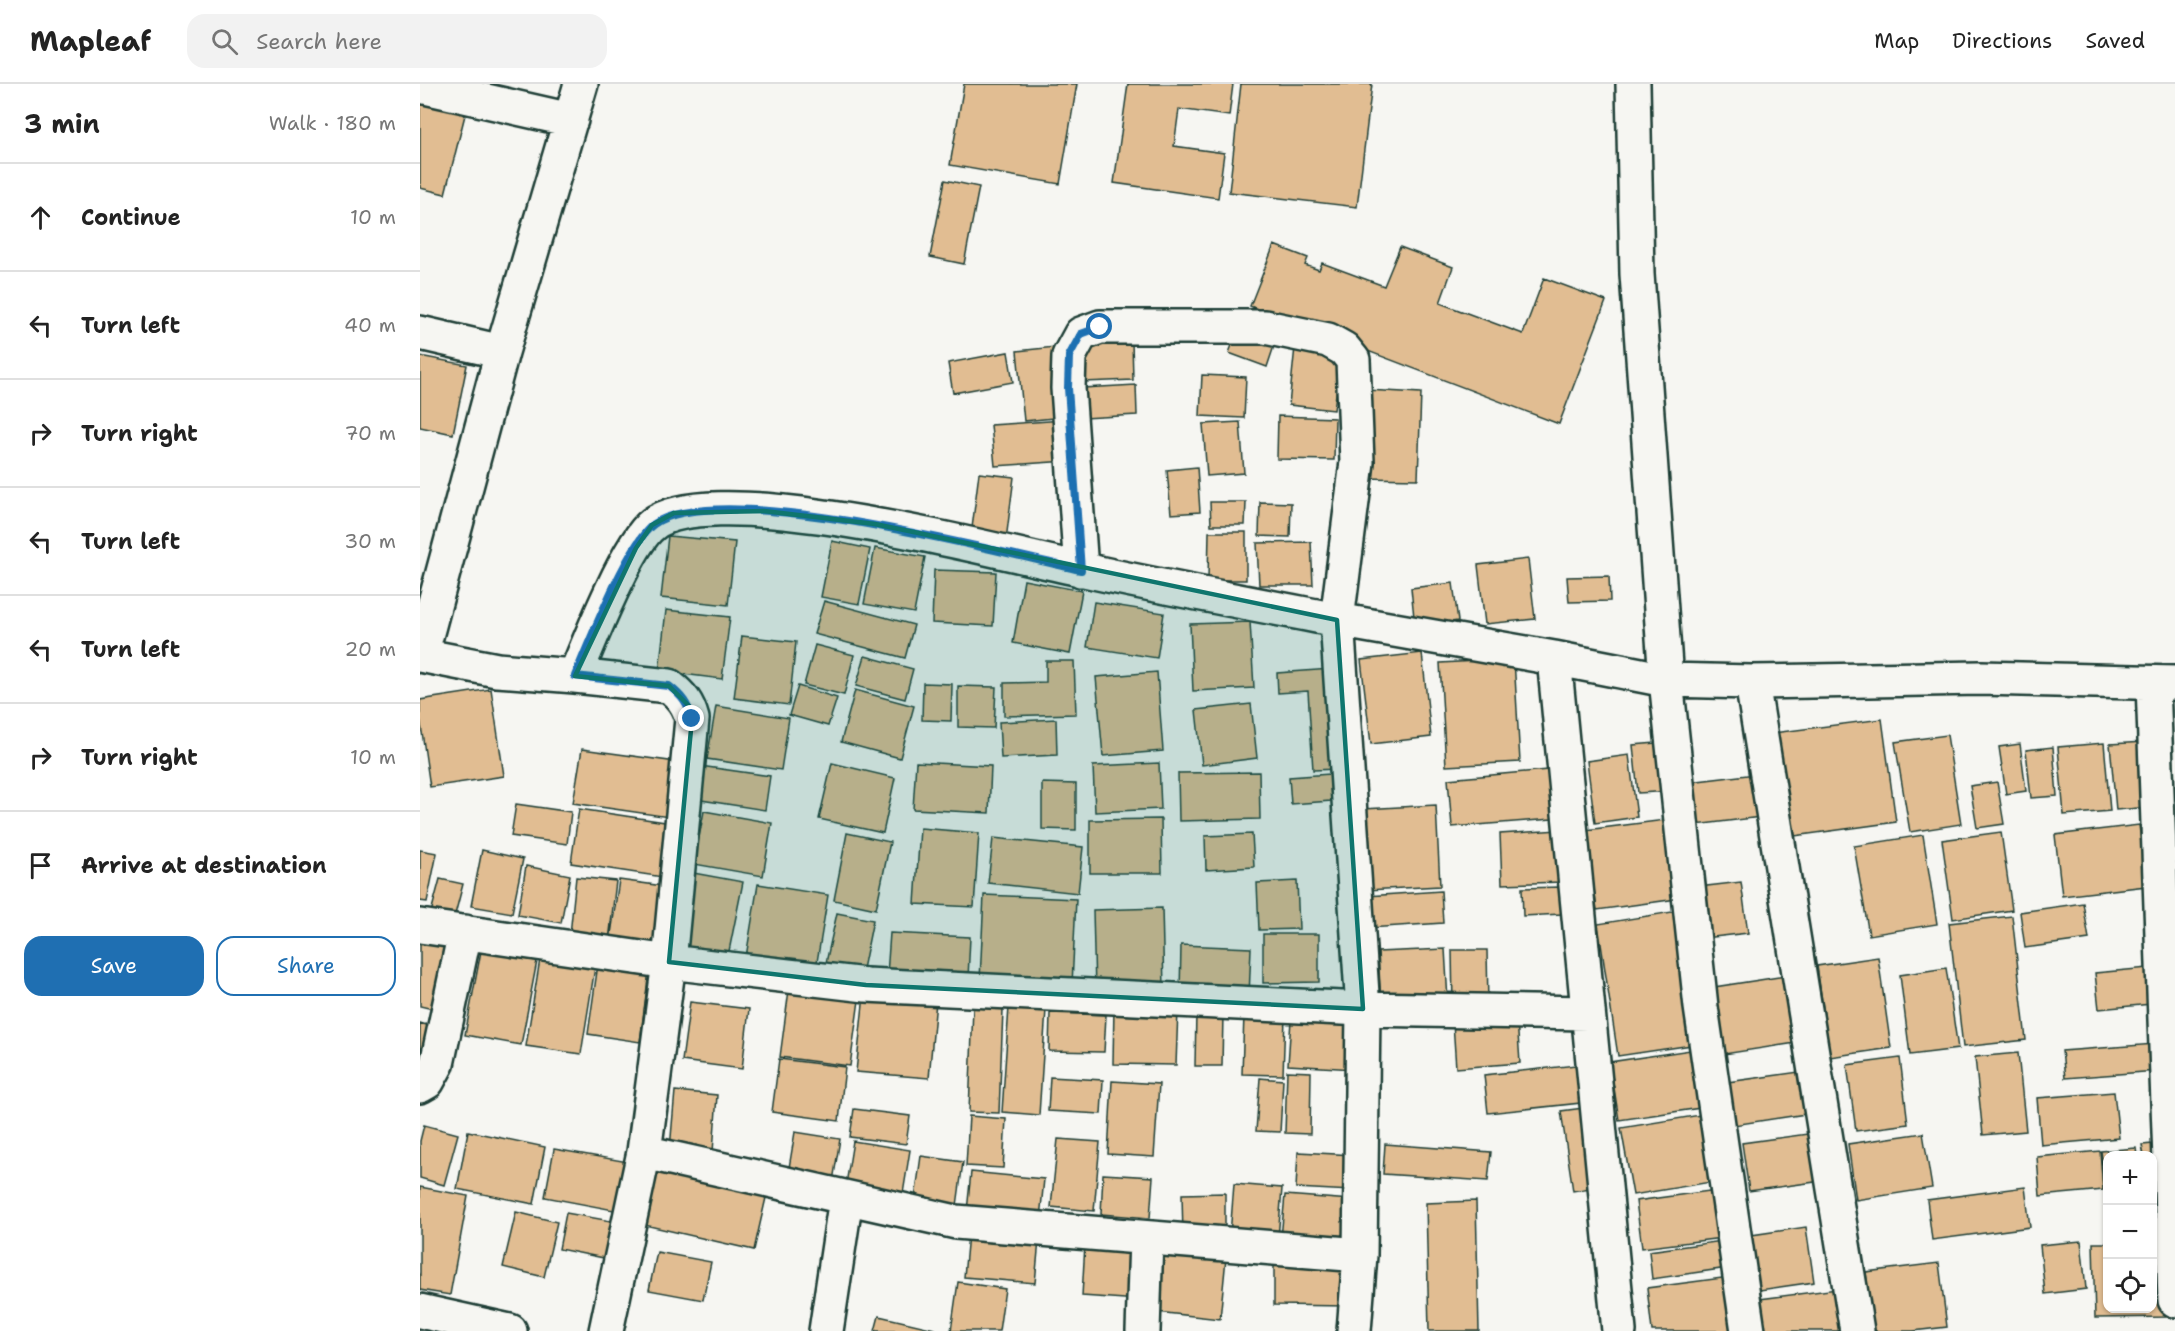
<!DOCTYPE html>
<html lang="en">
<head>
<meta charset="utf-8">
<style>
	body { margin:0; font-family:"Shantell Sans",sans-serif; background:#f2f2f2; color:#222 }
	.controls { position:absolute; right:18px; bottom:18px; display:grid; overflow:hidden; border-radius:12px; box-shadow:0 2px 4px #0004 }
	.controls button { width:54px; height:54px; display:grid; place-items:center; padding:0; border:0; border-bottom:2px solid #e0e0e0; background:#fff; color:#222; font:30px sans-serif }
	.stop { position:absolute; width:18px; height:18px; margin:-14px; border:4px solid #1f6fb2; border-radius:50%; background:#fff }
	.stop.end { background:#1f6fb2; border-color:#fff; box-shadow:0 2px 6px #0008 }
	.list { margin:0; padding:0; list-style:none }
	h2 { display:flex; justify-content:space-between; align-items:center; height:78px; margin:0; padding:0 24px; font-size:26px }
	h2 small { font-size:20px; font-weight:400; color:#767676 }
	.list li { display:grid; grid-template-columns:39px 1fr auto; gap:18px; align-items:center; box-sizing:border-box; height:108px; padding:0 24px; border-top:2px solid #e0e0e0 }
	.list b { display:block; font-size:22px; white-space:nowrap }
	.list em { font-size:20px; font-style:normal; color:#767676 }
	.actions { display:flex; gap:12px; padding:18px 24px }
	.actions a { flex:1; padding:14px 0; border:2px solid #1f6fb2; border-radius:18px; text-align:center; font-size:21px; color:#1f6fb2 }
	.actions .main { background:#1f6fb2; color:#fff }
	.icon { flex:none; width:33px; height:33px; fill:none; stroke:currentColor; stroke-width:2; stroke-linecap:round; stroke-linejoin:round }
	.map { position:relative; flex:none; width:1755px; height:1247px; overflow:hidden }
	header { display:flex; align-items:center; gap:36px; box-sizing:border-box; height:84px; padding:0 30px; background:#fff; border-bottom:2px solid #e0e0e0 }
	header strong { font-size:28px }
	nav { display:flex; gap:33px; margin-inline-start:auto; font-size:21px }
	.search { width:420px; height:54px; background:#f2f2f2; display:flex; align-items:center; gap:15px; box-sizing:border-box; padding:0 21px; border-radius:18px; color:#767676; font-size:22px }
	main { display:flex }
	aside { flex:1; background:#fff }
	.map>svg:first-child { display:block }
	.building { fill:#e1bd92; stroke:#1f3d34; stroke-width:1.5 }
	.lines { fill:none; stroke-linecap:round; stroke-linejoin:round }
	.minor-casing { stroke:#1f3d34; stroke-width:38 }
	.minor { stroke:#f6f6f2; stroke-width:33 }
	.route { stroke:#1f6fb2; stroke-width:8 }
	.marked { fill:#0f766e; fill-opacity:0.2; stroke:#0f766e; stroke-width:4.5; stroke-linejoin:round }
</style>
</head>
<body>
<header>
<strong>Mapleaf</strong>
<div class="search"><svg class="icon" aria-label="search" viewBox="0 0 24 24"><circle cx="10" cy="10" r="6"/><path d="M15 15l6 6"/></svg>Search here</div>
<nav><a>Map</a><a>Directions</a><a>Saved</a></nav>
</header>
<main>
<aside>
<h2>3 min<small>Walk · 180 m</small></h2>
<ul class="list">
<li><svg class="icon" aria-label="ahead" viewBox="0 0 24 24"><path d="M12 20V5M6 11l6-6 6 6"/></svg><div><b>Continue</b></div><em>10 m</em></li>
<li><svg class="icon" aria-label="left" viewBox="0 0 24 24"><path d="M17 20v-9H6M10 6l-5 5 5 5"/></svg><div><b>Turn left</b></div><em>40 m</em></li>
<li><svg class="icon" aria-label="right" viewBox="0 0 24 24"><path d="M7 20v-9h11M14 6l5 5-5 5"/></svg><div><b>Turn right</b></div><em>70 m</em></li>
<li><svg class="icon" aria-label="left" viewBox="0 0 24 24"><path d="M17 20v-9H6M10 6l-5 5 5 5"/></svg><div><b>Turn left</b></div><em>30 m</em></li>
<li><svg class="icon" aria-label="left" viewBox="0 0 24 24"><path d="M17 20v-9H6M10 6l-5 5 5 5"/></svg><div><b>Turn left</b></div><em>20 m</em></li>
<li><svg class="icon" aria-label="right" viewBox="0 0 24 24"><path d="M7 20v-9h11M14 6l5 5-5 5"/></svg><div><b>Turn right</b></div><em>10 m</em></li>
<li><svg class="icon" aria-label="arrive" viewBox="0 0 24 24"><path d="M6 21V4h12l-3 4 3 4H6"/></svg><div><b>Arrive at destination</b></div></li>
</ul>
<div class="actions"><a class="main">Save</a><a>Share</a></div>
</aside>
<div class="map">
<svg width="1755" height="1247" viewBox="0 0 1755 1247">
	<rect width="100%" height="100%" fill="#f6f6f2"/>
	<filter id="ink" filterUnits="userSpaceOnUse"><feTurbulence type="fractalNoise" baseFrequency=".0167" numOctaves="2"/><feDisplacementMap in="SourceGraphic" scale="12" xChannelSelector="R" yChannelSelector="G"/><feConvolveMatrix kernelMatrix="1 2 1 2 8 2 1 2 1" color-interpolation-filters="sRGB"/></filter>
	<g filter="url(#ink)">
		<path class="building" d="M 544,0 L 657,0 L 640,100 L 530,81 Z
			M 708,0 L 813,0 L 809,32 L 759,25 L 754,62 L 804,69 L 798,114 L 694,99 Z
			M 821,0 L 952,0 L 937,123 L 809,108 Z
			M 0,10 L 48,19 L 25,110 L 0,104 Z
			M 525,96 L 559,103 L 544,180 L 510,173 Z
			M 854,161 L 888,174 L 885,181 L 899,186 L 902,179 L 964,202 L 980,163 L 1033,183 L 1020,219 L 1103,250 L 1124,194 L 1186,217 L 1139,340 L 830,222 Z
			M 818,245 L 855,259 L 847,283 L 809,269 Z
			M 712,257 L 713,296 L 664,298 L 663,258 Z
			M 635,263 L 643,333 L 604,337 L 597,267 Z
			M 875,263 L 921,268 L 914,326 L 869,321 Z
			M 588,268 L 593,298 L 533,309 L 528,279 Z
			M 0,272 L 47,281 L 33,350 L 0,343 Z
			M 782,291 L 826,293 L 824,334 L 780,332 Z
			M 716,301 L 717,331 L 664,334 L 663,304 Z
			M 946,306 L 1001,309 L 998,395 L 943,394 Z
			M 858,332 L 915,334 L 914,376 L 857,375 Z
			M 644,336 L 647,377 L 575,382 L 571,341 Z
			M 820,338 L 824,389 L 787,392 L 783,340 Z
			M 777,383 L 780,428 L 751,430 L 747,386 Z
			M 559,389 L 594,393 L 586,456 L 551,452 Z
			M 790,418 L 826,418 L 825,441 L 791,441 Z
			M 840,418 L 871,419 L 870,453 L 839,452 Z
			M 789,448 L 826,448 L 826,496 L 788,496 Z
			M 248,452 L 315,458 L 308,521 L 241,514 Z
			M 412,457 L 450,465 L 439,520 L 401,513 Z
			M 891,458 L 893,501 L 839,501 L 837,459 Z
			M 455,464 L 505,473 L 494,529 L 444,520 Z
			M 1108,475 L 1115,535 L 1065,540 L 1058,481 Z
			M 514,486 L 576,488 L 573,542 L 512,539 Z
			M 1189,492 L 1190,517 L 1149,518 L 1147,493 Z
			M 604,496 L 662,507 L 650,570 L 593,559 Z
			M 1033,499 L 1038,537 L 995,543 L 991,504 Z
			M 404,517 L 494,541 L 485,574 L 394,550 Z
			M 674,518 L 744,529 L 737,574 L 667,563 Z
			M 246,526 L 310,533 L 302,595 L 239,587 Z
			M 830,538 L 834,604 L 773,607 L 770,540 Z
			M 322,552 L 376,558 L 369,621 L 314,614 Z
			M 395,561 L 434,571 L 424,611 L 384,601 Z
			M 1002,569 L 1011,653 L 951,660 L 941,576 Z
			M 445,572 L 493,585 L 485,615 L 436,602 Z
			M 1094,575 L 1100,678 L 1026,682 L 1020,579 Z
			M 626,577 L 654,577 L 656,630 L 584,632 L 584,599 L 626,598 Z
			M 911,585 L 917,685 L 893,686 L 888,607 L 858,609 L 857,589 Z
			M 737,588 L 743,667 L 683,672 L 676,593 Z
			M 503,599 L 532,600 L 531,637 L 502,636 Z
			M 378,602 L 417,614 L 408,642 L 369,631 Z
			M 538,602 L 576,603 L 574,644 L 538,643 Z
			M 71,605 L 84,692 L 10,703 L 0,634 L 0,616 Z
			M 435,606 L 494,622 L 480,674 L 421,658 Z
			M 831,620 L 837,674 L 782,681 L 776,626 Z
			M 296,622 L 369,634 L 361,686 L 287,675 Z
			M 636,635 L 637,671 L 581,674 L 579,638 Z
			M 1462,635 L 1476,738 L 1360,754 L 1346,650 Z
			M 1527,651 L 1541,740 L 1490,748 L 1475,658 Z
			M 1248,658 L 1253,707 L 1218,709 L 1213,661 Z
			M 1725,658 L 1730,723 L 1696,726 L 1690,660 Z
			M 1684,659 L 1690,727 L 1644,731 L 1638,663 Z
			M 1600,660 L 1606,707 L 1586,710 L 1579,663 Z
			M 1633,663 L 1637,712 L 1611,714 L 1606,666 Z
			M 162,665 L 256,678 L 249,733 L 153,719 Z
			M 1209,671 L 1217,733 L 1175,739 L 1167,677 Z
			M 496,678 L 571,682 L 569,729 L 493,725 Z
			M 412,679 L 475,694 L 463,749 L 399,735 Z
			M 739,679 L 741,725 L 675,728 L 673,682 Z
			M 280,682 L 350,692 L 345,726 L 275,715 Z
			M 1128,686 L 1132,735 L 1032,743 L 1028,695 Z
			M 839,688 L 840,735 L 759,737 L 758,689 Z
			M 1344,689 L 1349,732 L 1267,742 L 1261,699 Z
			M 910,690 L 911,717 L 871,720 L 869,693 Z
			M 1577,698 L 1584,740 L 1557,744 L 1550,702 Z
			M 622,699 L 656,700 L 656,746 L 622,745 Z
			M 96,720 L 151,728 L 147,760 L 91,752 Z
			M 1016,721 L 1020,802 L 947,806 L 943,725 Z
			M 159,725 L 258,740 L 249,794 L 151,779 Z
			M 284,727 L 352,739 L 343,792 L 274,780 Z
			M 741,735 L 742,789 L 670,789 L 670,736 Z
			M 1253,735 L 1264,814 L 1177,826 L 1166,746 Z
			M 1719,741 L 1726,802 L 1642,812 L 1635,751 Z
			M 500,744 L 559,749 L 554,823 L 495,820 Z
			M 1139,746 L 1141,798 L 1082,800 L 1080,750 Z
			M 1581,748 L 1592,826 L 1533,835 L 1522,756 Z
			M 427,749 L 470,758 L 456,825 L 414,816 Z
			M 832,750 L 834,783 L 786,786 L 785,752 Z
			M 1503,751 L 1517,840 L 1449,851 L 1434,762 Z
			M 573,754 L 663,763 L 658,809 L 568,799 Z
			M 0,766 L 17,769 L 7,818 L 0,817 Z
			M 62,766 L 103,775 L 92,829 L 51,822 Z
			M 106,782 L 150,791 L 141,839 L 98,831 Z
			M 268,788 L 323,798 L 308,872 L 255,861 Z
			M 156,793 L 196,797 L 188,865 L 149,860 Z
			M 20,795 L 43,800 L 32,842 L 9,836 Z
			M 199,796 L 250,803 L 240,871 L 189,864 Z
			M 877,797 L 879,845 L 839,846 L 837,799 Z
			M 1321,798 L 1328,849 L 1276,855 L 1270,804 Z
			M 338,800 L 408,811 L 396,884 L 326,873 Z
			M 1141,803 L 1142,830 L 1103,832 L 1102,804 Z
			M 1021,807 L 1023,839 L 949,844 L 947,812 Z
			M 564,811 L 656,815 L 652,901 L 560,896 Z
			M 1663,819 L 1669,855 L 1605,864 L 1600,828 Z
			M 742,824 L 744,905 L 675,907 L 673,826 Z
			M 1258,827 L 1278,960 L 1198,972 L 1178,840 Z
			M 417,829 L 453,836 L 441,895 L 404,888 Z
			M 1592,832 L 1606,956 L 1543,963 L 1529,839 Z
			M 470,849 L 550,853 L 548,894 L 467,891 Z
			M 843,850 L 899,850 L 899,898 L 843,899 Z
			M 0,858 L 25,863 L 13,925 L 0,922 Z
			M 761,861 L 831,864 L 829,912 L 760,909 Z
			M 1025,865 L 1028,917 L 961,920 L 958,868 Z
			M 1032,866 L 1067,866 L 1068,921 L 1033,922 Z
			M 61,867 L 117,877 L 101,961 L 45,951 Z
			M 1458,873 L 1471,964 L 1410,973 L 1397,882 Z
			M 120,875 L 175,883 L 161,970 L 106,962 Z
			M 178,880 L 229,887 L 220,958 L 168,950 Z
			M 1739,883 L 1742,919 L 1679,925 L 1675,889 Z
			M 1526,884 L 1538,965 L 1490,971 L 1480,891 Z
			M 1372,891 L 1382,958 L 1298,971 L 1288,904 Z
			M 369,906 L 439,916 L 430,982 L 360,973 Z
			M 444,911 L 516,917 L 509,994 L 436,988 Z
			M 270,918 L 329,925 L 322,985 L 262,977 Z
			M 553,923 L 583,925 L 579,1029 L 549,1028 Z
			M 589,923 L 626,925 L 619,1031 L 582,1028 Z
			M 694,923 L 758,925 L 756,981 L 693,980 Z
			M 630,929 L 686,931 L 684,968 L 629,967 Z
			M 776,929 L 803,929 L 802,982 L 775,982 Z
			M 824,931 L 865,933 L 863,991 L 822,990 Z
			M 1097,935 L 1100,979 L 1036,984 L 1033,939 Z
			M 871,936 L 938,940 L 935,985 L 868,981 Z
			M 0,939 L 10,942 L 0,984 Z
			M 1735,960 L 1737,987 L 1645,994 L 1642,967 Z
			M 1277,965 L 1287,1023 L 1199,1036 L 1190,978 Z
			M 1598,969 L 1606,1047 L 1563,1051 L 1555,973 Z
			M 1480,974 L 1488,1040 L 1436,1047 L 1427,981 Z
			M 359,975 L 425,983 L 419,1037 L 352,1028 Z
			M 1165,980 L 1170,1018 L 1068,1029 L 1064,991 Z
			M 867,987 L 891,988 L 890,1050 L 865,1049 Z
			M 1386,987 L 1392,1029 L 1314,1041 L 1308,998 Z
			M 630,993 L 683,996 L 681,1030 L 628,1027 Z
			M 840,994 L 863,996 L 860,1048 L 836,1047 Z
			M 692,997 L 739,1000 L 734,1073 L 688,1070 Z
			M 255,1007 L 297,1011 L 293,1068 L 250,1065 Z
			M 1694,1008 L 1699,1054 L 1621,1061 L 1617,1014 Z
			M 1171,1023 L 1182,1102 L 1153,1107 L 1141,1027 Z
			M 434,1025 L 490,1032 L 486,1060 L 430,1053 Z
			M 1280,1031 L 1291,1098 L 1213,1111 L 1201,1044 Z
			M 549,1032 L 586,1035 L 583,1084 L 546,1082 Z
			M 4,1041 L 38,1050 L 24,1101 L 0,1094 L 0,1057 Z
			M 48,1047 L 125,1063 L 114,1120 L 37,1105 Z
			M 375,1048 L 420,1055 L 412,1103 L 367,1096 Z
			M 1395,1049 L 1402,1097 L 1329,1107 L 1322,1059 Z
			M 1503,1049 L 1512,1104 L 1436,1116 L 1428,1060 Z
			M 638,1055 L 680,1058 L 674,1127 L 631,1123 Z
			M 433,1057 L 490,1066 L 481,1122 L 424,1113 Z
			M 1744,1059 L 1748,1095 L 1732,1096 L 1732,1072 L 1724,1072 L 1722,1061 Z
			M 965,1060 L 1071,1068 L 1068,1097 L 963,1090 Z
			M 1716,1064 L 1717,1072 L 1688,1072 L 1688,1126 L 1681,1067 Z
			M 134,1065 L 214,1079 L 204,1128 L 125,1113 Z
			M 1680,1067 L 1683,1106 L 1620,1112 L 1617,1073 Z
			M 878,1068 L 934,1071 L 932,1107 L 876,1104 Z
			M 501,1072 L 543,1078 L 536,1129 L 494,1122 Z
			M 230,1077 L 348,1105 L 334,1166 L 216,1139 Z
			M 551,1088 L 624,1095 L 619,1144 L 546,1137 Z
			M 683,1090 L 733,1093 L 730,1134 L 681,1130 Z
			M 814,1100 L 862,1104 L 858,1155 L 810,1151 Z
			M 0,1103 L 48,1112 L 30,1211 L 0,1206 Z
			M 1605,1103 L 1610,1143 L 1512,1156 L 1507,1116 Z
			M 1304,1105 L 1310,1153 L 1222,1164 L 1216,1117 Z
			M 805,1109 L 805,1150 L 763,1152 L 762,1110 Z
			M 865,1111 L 931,1116 L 928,1159 L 861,1154 Z
			M 1056,1117 L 1059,1247 L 1009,1247 L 1006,1119 Z
			M 96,1128 L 137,1138 L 124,1193 L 83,1183 Z
			M 146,1129 L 191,1137 L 184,1174 L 139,1165 Z
			M 1386,1143 L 1394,1198 L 1333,1207 L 1325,1152 Z
			M 548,1150 L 619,1156 L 615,1199 L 544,1193 Z
			M 1310,1156 L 1314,1183 L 1232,1195 L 1229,1167 Z
			M 1661,1157 L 1666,1205 L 1625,1210 L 1620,1161 Z
			M 1732,1158 L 1749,1158 L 1750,1233 L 1675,1234 L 1673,1159 L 1688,1159 L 1688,1224 L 1732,1224 Z
			M 665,1160 L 722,1165 L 719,1216 L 662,1212 Z
			M 745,1167 L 806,1174 L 800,1235 L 737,1228 Z
			M 237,1168 L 291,1178 L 283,1216 L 229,1206 Z
			M 854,1176 L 931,1177 L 929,1222 L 854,1221 Z
			M 1519,1179 L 1527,1243 L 1493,1247 L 1453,1247 L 1446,1188 Z
			M 1317,1192 L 1324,1247 L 1232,1247 L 1227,1204 Z
			M 538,1198 L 585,1205 L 579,1247 L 531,1247 Z
			M 1417,1205 L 1423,1247 L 1336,1247 L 1332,1216 Z
			M 459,1232 L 515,1245 L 515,1247 L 455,1247 Z"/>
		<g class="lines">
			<defs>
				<path id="minor" d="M 1213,0 L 1217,190 L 1246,596 L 1332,598 L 1561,594 L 1755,599
					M 0,2 L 151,36
					M 0,249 L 82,268
					M 0,571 L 77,586 L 155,592 C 168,560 208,459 233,440 C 297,393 578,468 660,485 C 745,504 831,519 917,536 L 937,378 L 933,276 L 924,265 L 908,256 L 845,243 L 680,243 L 661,250 L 649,272 L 648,304 L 661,486
					M 1,571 L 82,268 L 161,0
					M 1134,574 L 1246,596 L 1281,923 L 1328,1247
					M 155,592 L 249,602 C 262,612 268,620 272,635 L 249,878 L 224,1068
					M 1332,598 L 1437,1247
					M 1733,599 L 1755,1216
					M 0,842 L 249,878 L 446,901 L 943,925 L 1167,929
					M 0,1002 L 7,998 L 17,980 L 45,848
					M 0,1227 L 90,1247
					M 186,1247 L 224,1068 L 536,1138 L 940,1171
					M 406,1247 L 426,1114
					M 723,1247 L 726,1154
					M 934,1247 L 940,1171 L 943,925 L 917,536 L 1134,574 L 1199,1247"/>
			</defs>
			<use href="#minor" class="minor-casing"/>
			<use href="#minor" class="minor"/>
		</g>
	</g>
	<g class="lines" filter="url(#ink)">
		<path class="route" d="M 272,635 C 268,620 262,612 249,602 L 155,592 C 168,561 209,457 234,440 C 299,394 579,468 661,486 L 648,304 L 649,272 L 661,250 L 680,243"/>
	</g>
	<path class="marked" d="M 344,427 L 455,440 L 917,536 L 943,925 L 446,901 L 249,878 L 272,635 L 269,622 L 249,602 L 155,592 L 216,464 L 232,441 L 254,429 Z"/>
</svg>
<div class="controls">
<button>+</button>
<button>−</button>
<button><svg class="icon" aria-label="locate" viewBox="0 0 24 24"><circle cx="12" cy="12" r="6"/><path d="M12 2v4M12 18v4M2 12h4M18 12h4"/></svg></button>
</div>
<div class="stop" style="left:680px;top:243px"></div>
<div class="stop end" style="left:272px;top:635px"></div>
</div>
</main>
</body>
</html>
